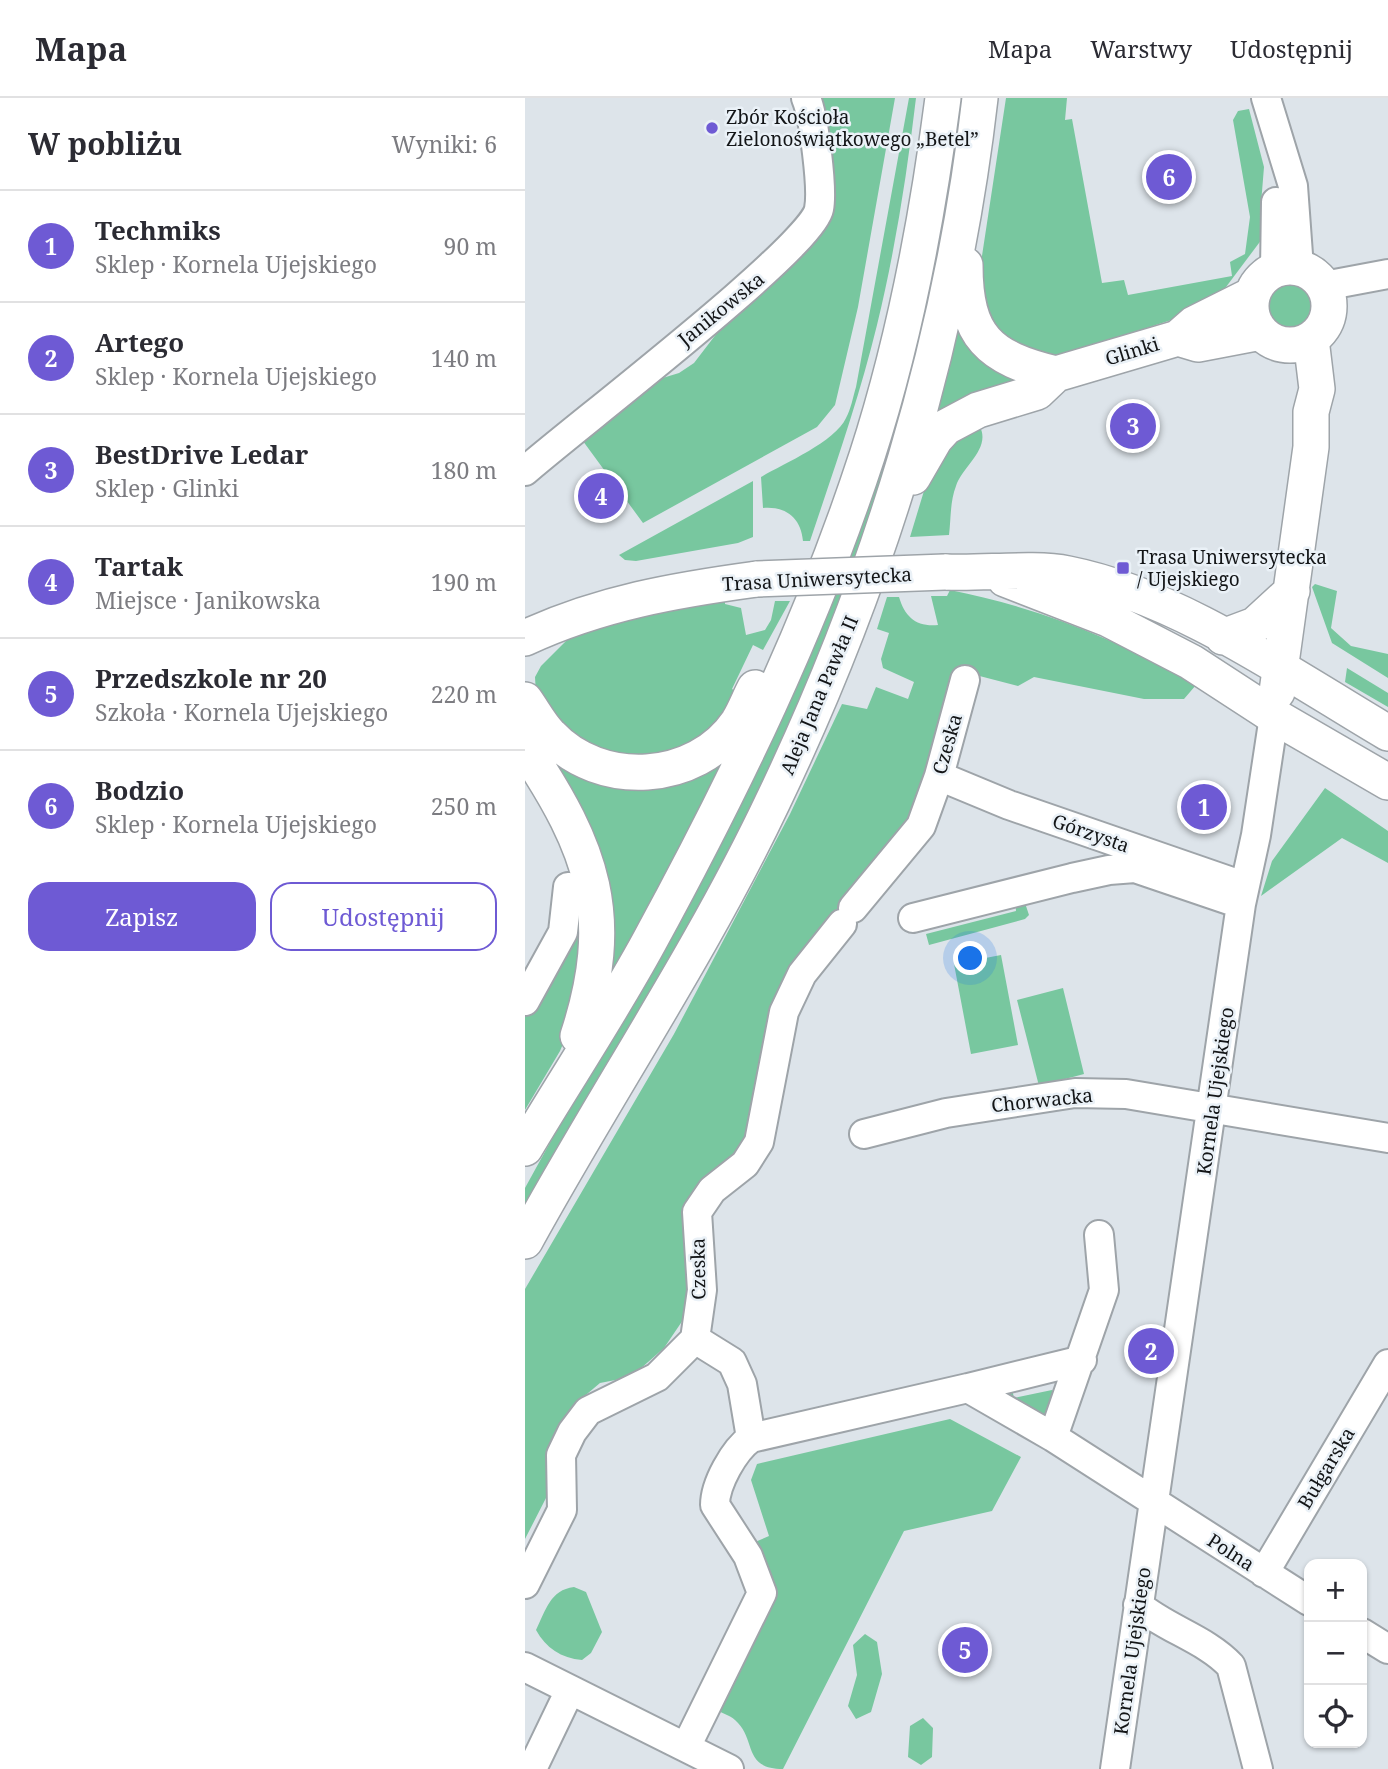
<!DOCTYPE html>
<html lang="pl">
<head>
<meta charset="utf-8">
<style>
	body { margin:0; font-family:"Noto Serif",serif; background:#f7f7f7; color:#2b2b33 }
	.controls { position:absolute; right:21px; bottom:21px; display:grid; overflow:hidden; border-radius:14px; box-shadow:0 2px 5px #0004 }
	.controls button { width:63px; height:63px; display:grid; place-items:center; padding:0; border:0; border-bottom:2px solid #e1e1e2; background:#fff; color:#2b2b33; font:35px sans-serif }
	.you { position:absolute; left:446px; top:861px; width:24px; height:24px; margin:-18px; border:5px solid #fff; border-radius:50%; background:#1a73e8; box-shadow:0 0 0 10px #1a73e833 }
	.badge { display:grid; place-items:center; width:46px; height:46px; border-radius:50%; background:#6e5ad4; color:#fff; font-size:23px; font-weight:700 }
	.pin { position:absolute; translate:-50% -50%; border:4px solid #fff; box-shadow:0 2px 7px #0006 }
	.list { margin:0; padding:0; list-style:none }
	h2 { display:flex; justify-content:space-between; align-items:center; height:91px; margin:0; padding:0 28px; font-size:30px }
	h2 small { font-size:23px; font-weight:400; color:#7c7c81 }
	.list li { display:grid; grid-template-columns:46px 1fr auto; gap:21px; align-items:center; box-sizing:border-box; height:112px; padding:0 28px; border-top:2px solid #e1e1e2 }
	.list b { display:block; font-size:26px; white-space:nowrap }
	.list p { margin:0; font-size:23px; white-space:nowrap; color:#7c7c81 }
	.list em { font-size:23px; font-style:normal; color:#7c7c81 }
	.actions { display:flex; gap:14px; padding:21px 28px }
	.actions a { flex:1; padding:16px 0; border:2px solid #6e5ad4; border-radius:21px; text-align:center; font-size:24px; color:#6e5ad4 }
	.actions .main { background:#6e5ad4; color:#fff }
	.icon { flex:none; width:38px; height:38px; fill:none; stroke:currentColor; stroke-width:2; stroke-linecap:round; stroke-linejoin:round }
	.map { position:relative; flex:none; width:863px; height:1671px; overflow:hidden }
	header { display:flex; align-items:center; gap:42px; box-sizing:border-box; height:98px; padding:0 35px; background:#fff; border-bottom:2px solid #e1e1e2 }
	header strong { font-size:33px }
	nav { display:flex; gap:38px; margin-inline-start:auto; font-size:24px }
	main { display:flex }
	aside { flex:1; background:#fff }
	.map>svg:first-child { display:block }
	.green { fill:#78c79f }
	.lines { fill:none; stroke-linecap:round; stroke-linejoin:round }
	.minor-casing { stroke:#9ea4a9; stroke-width:32 }
	.major-casing { stroke:#9ea4a9; stroke-width:38 }
	.minor { stroke:#fff; stroke-width:28 }
	.major { stroke:#fff; stroke-width:35 }
	.major-bridge-casing { stroke:#9ea4a9; stroke-width:38; stroke-linecap:butt }
	.major-bridge { stroke:#fff; stroke-width:35 }
	.poi-dot { fill:#6e5ad4; stroke:#eaf1f7; stroke-width:2.5 }
	.labels { text-anchor:middle; stroke-width:5; stroke-linejoin:round; paint-order:stroke }
	.poi-label { font-size:19px; fill:#131517; stroke:#eaf1f7; text-anchor:start }
	.street-label { font-size:19px; fill:#131517; stroke:#eaf1f7 }
</style>
</head>
<body>
<header>
<strong>Mapa</strong>
<nav><a>Mapa</a><a>Warstwy</a><a>Udostępnij</a></nav>
</header>
<main>
<aside>
<h2>W pobliżu<small>Wyniki: 6</small></h2>
<ul class="list">
<li><span class="badge">1</span><div><b>Techmiks</b><p>Sklep · Kornela Ujejskiego</p></div><em>90 m</em></li>
<li><span class="badge">2</span><div><b>Artego</b><p>Sklep · Kornela Ujejskiego</p></div><em>140 m</em></li>
<li><span class="badge">3</span><div><b>BestDrive Ledar</b><p>Sklep · Glinki</p></div><em>180 m</em></li>
<li><span class="badge">4</span><div><b>Tartak</b><p>Miejsce · Janikowska</p></div><em>190 m</em></li>
<li><span class="badge">5</span><div><b>Przedszkole nr 20</b><p>Szkoła · Kornela Ujejskiego</p></div><em>220 m</em></li>
<li><span class="badge">6</span><div><b>Bodzio</b><p>Sklep · Kornela Ujejskiego</p></div><em>250 m</em></li>
</ul>
<div class="actions"><a class="main">Zapisz</a><a>Udostępnij</a></div>
</aside>
<div class="map">
<svg width="863" height="1671" viewBox="0 0 863 1671">
	<rect width="100%" height="100%" fill="#dde4ea"/>
	<path class="green" d="M 290,0 L 370,0 L 333,209 L 310,307 L 292,329 L 118,425 L 55,339 L 118,286 L 154,275 L 169,265 L 202,222 L 295,129 Z
		M 384,0 L 391,0 C 382,76 370,153 352,227 C 334,301 309,371 285,443 L 278,443 C 276,420 261,408 238,410 L 236,379 C 258,366 310,344 321,320 C 326,311 328,299 331,289 Z
		M 481,0 L 542,0 L 540,22 L 547,21 L 577,185 L 599,182 L 603,197 L 707,178 L 705,164 L 720,156 L 725,119 L 708,22 L 713,13 L 724,11 L 739,69 L 735,118 L 737,141 L 686,209 L 530,260 L 512,261 L 464,233 L 455,171 Z
		M741 208a23 23 0 1 1 46 0a23 23 0 1 1-46 0Z
		M 431,223 L 508,281 L 404,322 Z
		M 455,329 C 466,351 437,369 431,388 C 425,403 426,421 424,437 L 385,439 L 412,350 Z
		M 359,367 L 360,383 C 334,452 310,524 281,592 C 202,772 99,941 0,1111 L 0,1090 L 50,999 L 355,368 Z
		M 228,383 L 228,439 L 213,445 L 111,463 L 100,462 L 94,457 Z
		M 790,486 L 812,493 L 806,530 L 826,548 L 863,556 L 863,580 L 807,545 L 787,489 Z
		M 425,492 C 514,510 593,541 671,587 L 659,601 L 619,601 L 509,579 L 493,588 L 443,575 L 393,720 L 284,855 L 231,1037 L 186,1085 L 166,1174 L 160,1219 L 139,1250 L 106,1279 L 75,1285 L 49,1307 L 32,1334 L 21,1370 L 21,1400 L 0,1441 L 0,1191 L 149,936 L 265,716 L 317,606 L 342,611 L 351,589 L 383,601 L 389,584 L 358,570 L 356,561 L 364,535 L 352,531 L 362,499 L 374,499 C 380,519 391,529 413,527 L 406,498 L 422,498 Z
		M 200,499 L 200,506 L 216,510 L 221,537 L 240,532 L 246,522 L 250,503 L 265,503 L 238,552 L 228,547 L 207,591 L 217,597 L 204,618 L 148,662 L 64,657 L 11,597 L 10,579 L 16,568 L 45,539 L 95,522 Z
		M 822,570 L 863,595 L 863,609 L 820,584 Z
		M 229,614 L 75,909 L 38,687 L 23,648 L 100,684 Z
		M 800,690 L 863,733 L 863,765 L 817,740 L 736,798 L 747,763 Z
		M 498,799 L 504,817 L 500,821 L 404,847 L 401,836 L 491,813 L 490,800 Z
		M 64,808 L 50,918 L 35,953 L 0,1012 L 0,913 Z
		M 476,857 L 493,947 L 446,956 L 429,866 Z
		M 538,890 L 559,976 L 514,988 L 492,902 Z
		M 486,1287 L 489,1300 L 527,1292 L 534,1298 L 525,1323 L 482,1302 Z
		M 425,1321 L 496,1359 L 467,1413 L 379,1433 L 258,1671 C 217,1671 232,1641 210,1622 C 205,1617 196,1615 190,1611 L 249,1494 L 230,1444 L 244,1438 L 226,1382 L 232,1366 Z
		M 49,1489 L 61,1494 L 77,1534 L 66,1555 L 57,1562 C 36,1560 21,1550 11,1532 C 21,1512 25,1492 49,1489 Z
		M 340,1536 L 352,1544 L 357,1576 L 346,1614 L 331,1621 L 323,1608 L 332,1577 L 328,1547 Z
		M 398,1620 L 408,1630 L 407,1659 L 396,1667 L 383,1659 L 385,1628 Z"/>
	<g class="lines">
		<defs>
			<path id="minor" d="M 741,0 L 768,88 L 774,170
				M 750,172 L 751,104
				M 799,188 L 863,176
				M 0,373 C 45,333 287,149 294,111 C 298,91 289,19 281,0
				M 414,678 L 484,707 L 710,785
				M 328,810 L 396,728 L 414,678 L 440,582
				M 388,820 L 547,780 L 584,772 L 610,770 L 716,806
				M 0,903 L 38,834 L 43,789
				M 339,1036 L 421,1015 L 550,995 L 601,996 L 863,1040
				M 443,1290 L 557,1262
				M 528,1339 L 579,1192 L 574,1137
				M 226,1340 L 443,1290 L 528,1339 L 784,1503
				M 739,1475 L 863,1266
				M 0,1486 L 37,1412 L 36,1357 L 47,1334 L 63,1313 L 132,1279 L 170,1241 L 177,1192 L 172,1114 L 187,1092 L 220,1066 L 234,1044 L 259,914 L 277,876 L 317,826
				M 613,1507 C 641,1531 681,1541 706,1568 L 733,1671
				M 837,1535 L 863,1551
				M 0,1569 L 204,1671
				M 161,1649 L 237,1495 L 223,1458 L 190,1407 C 190,1386 209,1352 226,1340 L 217,1286 L 207,1264 L 170,1241
				M 7,1671 L 45,1592
				M 590,1671 L 716,806 L 731,737 L 749,618"/>
			<path id="major" d="M 440,167 C 440,239 464,260 531,276
				M726 208a39 39 0 1 1 78 0a39 39 0 1 1-78 0Z
				M 653,240 L 673,246 L 736,234
				M 388,379 L 410,341 L 421,329 L 453,312 L 512,294 L 531,276 L 653,240 L 669,226 L 727,197
				M 420,474 C 457,476 509,469 543,476 C 654,498 766,578 863,635
				M 480,481 L 583,521 L 666,564 L 749,618 L 863,684
				M 698,539 L 730,527 L 767,493
				M 0,540 C 75,505 151,492 232,481
				M 752,594 L 786,349 L 786,314 L 792,291 L 786,241
				M 0,602 C 8,613 15,627 25,637 C 75,691 171,686 213,624 C 220,613 224,601 230,590
				M 0,650 C 68,752 92,818 53,938
				M 0,1050 C 41,981 86,914 124,844 C 209,688 287,527 342,358 C 378,247 403,116 418,0
				M 0,1143 C 81,995 176,855 248,703 C 354,482 427,244 455,0"/>
		</defs>
		<use href="#minor" class="minor-casing"/>
		<use href="#major" class="major-casing"/>
		<use href="#minor" class="minor"/>
		<use href="#major" class="major"/>
		<defs>
			<path id="major-bridge" d="M 232,481 L 420,474"/>
		</defs>
		<use href="#major-bridge" class="major-bridge-casing"/>
		<use href="#major-bridge" class="major-bridge"/>
	</g>
	<g class="poi-dot">
		<circle cx="187" cy="30" r="7"/>
		<rect x="591" y="463" width="14" height="14" rx="3.5"/>
	</g>
	<g class="labels">
		<g class="poi-label">
			<text x="201" y="26">Zbór Kościoła<tspan x="201" dy="22">Zielonoświątkowego „Betel”</tspan></text>
			<text x="612" y="466">Trasa Uniwersytecka<tspan x="612" dy="22">/ Ujejskiego</tspan></text>
		</g>
		<g class="street-label">
			<text transform="translate(196 211) rotate(-39)" y="7">Janikowska</text>
			<text transform="translate(607 253) rotate(-17)" y="7">Glinki</text>
			<text transform="translate(292 481) rotate(-3)" y="7">Trasa Uniwersytecka</text>
			<text transform="translate(294 597) rotate(-67)" y="7">Aleja Jana Pawła II</text>
			<text transform="translate(422 646) rotate(-74)" y="7">Czeska</text>
			<text transform="translate(566 735) rotate(19)" y="7">Górzysta</text>
			<text transform="translate(690 993) rotate(-82)" y="7">Kornela Ujejskiego</text>
			<text transform="translate(517 1002) rotate(-6)" y="7">Chorwacka</text>
			<text transform="translate(173 1171) rotate(-91)" y="7">Czeska</text>
			<text transform="translate(801 1370) rotate(-59)" y="7">Bułgarska</text>
			<text transform="translate(706 1454) rotate(33)" y="7">Polna</text>
			<text transform="translate(607 1553) rotate(-82)" y="7">Kornela Ujejskiego</text>
		</g>
	</g>
</svg>
<div class="controls">
<button>+</button>
<button>−</button>
<button><svg class="icon" aria-label="locate" viewBox="0 0 24 24"><circle cx="12" cy="12" r="6"/><path d="M12 2v4M12 18v4M2 12h4M18 12h4"/></svg></button>
</div>
<div class="you"></div>
<div class="pin badge" style="left:679px;top:709px">1</div>
<div class="pin badge" style="left:626px;top:1253px">2</div>
<div class="pin badge" style="left:608px;top:328px">3</div>
<div class="pin badge" style="left:76px;top:398px">4</div>
<div class="pin badge" style="left:440px;top:1552px">5</div>
<div class="pin badge" style="left:644px;top:79px">6</div>
</div>
</main>
</body>
</html>
